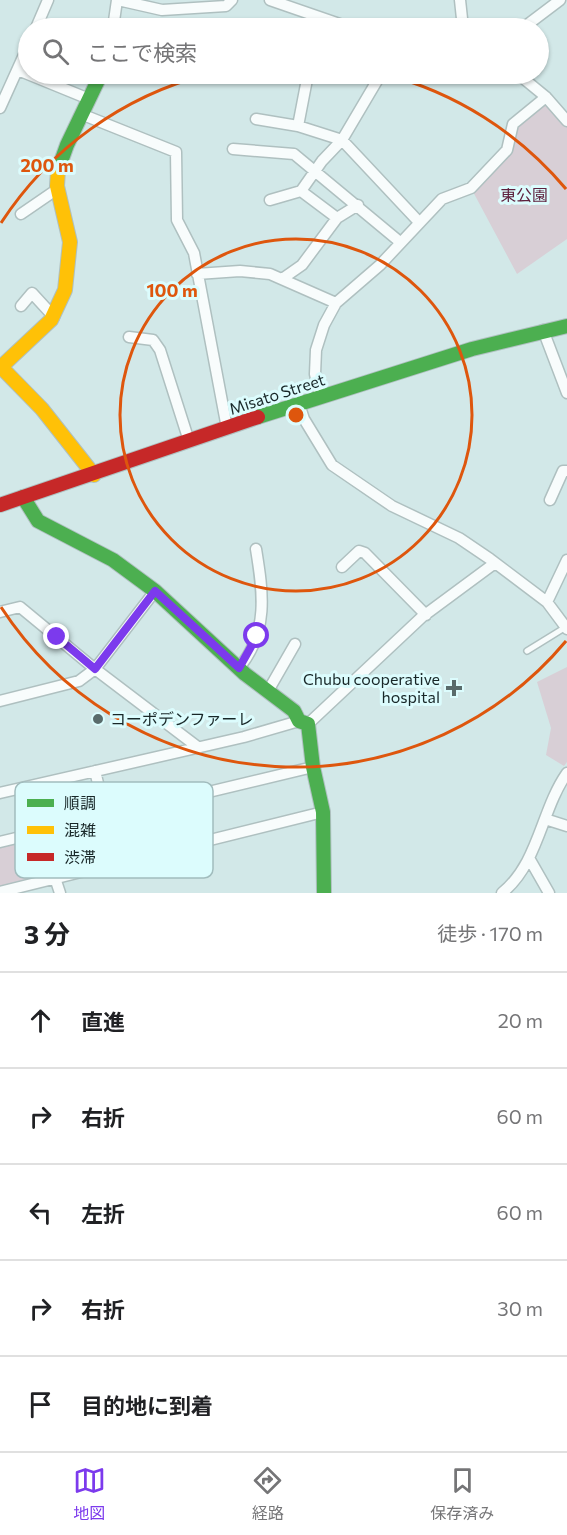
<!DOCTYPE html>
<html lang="ja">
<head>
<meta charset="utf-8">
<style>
	body { margin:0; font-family:Commissioner,"Noto Sans JP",sans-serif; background:#f2f2f2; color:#202124 }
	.stop { position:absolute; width:18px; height:18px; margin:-14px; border:4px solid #7c3aed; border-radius:50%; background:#fff }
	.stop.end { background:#7c3aed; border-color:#fff; box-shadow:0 2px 6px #0008 }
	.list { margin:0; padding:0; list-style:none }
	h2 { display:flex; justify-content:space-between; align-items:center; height:78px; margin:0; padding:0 24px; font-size:26px }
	h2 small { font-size:20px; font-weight:400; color:#757577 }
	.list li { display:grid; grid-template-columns:39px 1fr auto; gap:18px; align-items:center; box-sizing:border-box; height:96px; padding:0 24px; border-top:2px solid #e0e0e0 }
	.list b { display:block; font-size:22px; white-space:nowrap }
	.list em { font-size:20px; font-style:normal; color:#757577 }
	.icon { flex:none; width:33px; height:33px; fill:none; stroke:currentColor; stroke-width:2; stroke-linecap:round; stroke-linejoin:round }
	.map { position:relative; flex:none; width:567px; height:893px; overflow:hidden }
	.search { position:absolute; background:#fff; box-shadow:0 2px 4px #0004; left:18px; right:18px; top:18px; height:66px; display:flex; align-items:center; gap:15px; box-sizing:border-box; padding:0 21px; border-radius:33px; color:#757577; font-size:22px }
	.sheet { height:558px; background:#fff }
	nav { display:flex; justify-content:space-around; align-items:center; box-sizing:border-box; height:84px; border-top:2px solid #e0e0e0; background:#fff; font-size:16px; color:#757577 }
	nav a { display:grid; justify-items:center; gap:3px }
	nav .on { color:#7c3aed }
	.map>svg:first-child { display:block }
	.green { fill:#d8cfd6 }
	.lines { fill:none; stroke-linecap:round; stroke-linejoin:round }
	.lane-casing { stroke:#afc0c0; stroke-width:8 }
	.street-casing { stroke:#afc0c0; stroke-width:13 }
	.fast-casing { stroke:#afc0c0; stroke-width:16 }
	.slow-casing { stroke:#afc0c0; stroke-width:16 }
	.jam-casing { stroke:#afc0c0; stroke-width:16 }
	.lane { stroke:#f8fcfc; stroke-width:5 }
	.street { stroke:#f8fcfc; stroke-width:10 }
	.fast { stroke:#4caf50; stroke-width:14 }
	.slow { stroke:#ffc107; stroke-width:14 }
	.jam { stroke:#c62828; stroke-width:14 }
	.route { stroke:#7c3aed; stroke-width:8 }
	.ring { fill:none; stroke:#de560d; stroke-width:3 }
	.poi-dot { fill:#596b6b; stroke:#dcfcfd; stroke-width:2 }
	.labels { text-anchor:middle; stroke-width:6; stroke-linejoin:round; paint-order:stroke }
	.park-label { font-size:16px; fill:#5e213e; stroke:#dcfcfd }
	.street-label { font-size:16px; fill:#182728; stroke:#dcfcfd }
	.poi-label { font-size:16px; fill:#182728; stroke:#dcfcfd; text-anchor:end }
	.key { fill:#dcfcfd; stroke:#a1bcbd; stroke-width:1.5 }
	.key-label { font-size:16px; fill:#182728 }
	.centre { fill:#de560d; stroke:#dcfcfd; stroke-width:3 }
	.ring-label { font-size:18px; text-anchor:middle; font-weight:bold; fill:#de560d; stroke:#dcfcfd; stroke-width:6; stroke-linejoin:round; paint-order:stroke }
</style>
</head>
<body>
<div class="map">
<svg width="567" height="893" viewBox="0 0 567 893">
	<rect width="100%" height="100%" fill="#d2e8e8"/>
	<path class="green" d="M 546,97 L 567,121 L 567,239 L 517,274 L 471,188 L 507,150 L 513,124 Z
		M 567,667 L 567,762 L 564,766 L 546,755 L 551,728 L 537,682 Z
		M 40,832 L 56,877 L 0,892 L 0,842 Z"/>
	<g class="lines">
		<defs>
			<path id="lane" d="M 527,651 L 566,627"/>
			<path id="street" d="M 118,0 L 162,10 L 226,6 L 232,0
				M 270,0 L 351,28
				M 460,0 L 463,28
				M 36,28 L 48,0
				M 113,28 L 117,0
				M 523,28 L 560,0
				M 18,70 L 89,99
				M 518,74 L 546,97 L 567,121
				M 0,108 L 28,46
				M 81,114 L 176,152 L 177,220 L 194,253 L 227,428
				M 256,119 L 298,126 L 342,140 L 418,221
				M 298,126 L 308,74
				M 233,149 L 294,154 L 400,242
				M 301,191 L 337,218
				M 270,200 L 301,191 L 322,161 L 342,140 L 381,74
				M 21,214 L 56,190
				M 197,274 L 240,271 L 270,274 L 336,303
				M 282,279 L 302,265 L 337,218 L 358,205
				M 21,306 L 32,293 L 54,317
				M 543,330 L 567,393
				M 129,337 L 153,340 L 160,350 L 189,441
				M 320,397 L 315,374 L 316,350 L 324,325 L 336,303 L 380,265 L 442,199 L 471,188 L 507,150 L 513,124 L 546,97
				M 299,404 L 304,419 L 332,465 L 392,506 L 459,538 L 490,559 L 547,602 L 567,629
				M 550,500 L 563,471 L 567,471
				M 342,567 L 359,551 L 365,553 L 426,615
				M 547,602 L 567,560
				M 0,612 L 20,607 L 95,669 L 199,748
				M 239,668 C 269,632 263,592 256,549
				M 268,691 L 295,644
				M 0,701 L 79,681 L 95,669 L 155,591
				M 308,724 L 422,617 L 495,563
				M 95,771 L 106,816
				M 0,793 L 244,737 L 299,721
				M 183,798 L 193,844
				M 545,819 L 567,826
				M 40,832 L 60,893
				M 0,842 L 313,767
				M 529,858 L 549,893
				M 0,892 L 323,812
				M 502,893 C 539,863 541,810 567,773"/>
			<path id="fast" d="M 58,170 L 67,145 L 101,74
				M 258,417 L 472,349 L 567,326
				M 23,497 L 38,521 L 113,560 L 155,591 L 245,674 L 294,711 L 299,721 L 308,724 L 313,767 L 323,812 L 324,893"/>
			<path id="slow" d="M 58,170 L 57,186 L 70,242 L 65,290 L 51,320 L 1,367 L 42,409 L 94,475"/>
			<path id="jam" d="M 0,505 L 258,417"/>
		</defs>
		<use href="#lane" class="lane-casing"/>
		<use href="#street" class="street-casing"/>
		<use href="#fast" class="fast-casing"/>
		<use href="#slow" class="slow-casing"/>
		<use href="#jam" class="jam-casing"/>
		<use href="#lane" class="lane"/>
		<use href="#street" class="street"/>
		<use href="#fast" class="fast"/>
		<use href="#slow" class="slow"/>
		<use href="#jam" class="jam"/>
	</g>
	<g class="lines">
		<path class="route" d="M 57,637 L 95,669 L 155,591 L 239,668 L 257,636"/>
	</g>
	<g class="ring">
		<circle cx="296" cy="415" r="176"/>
		<path d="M566 641A352 352 0 0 1 1 607M1 223A352 352 0 0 1 208 74M384 74A352 352 0 0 1 566 189"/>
	</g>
	<g class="poi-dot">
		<path d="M451 679h6v6h6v6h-6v6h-6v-6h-6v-6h6z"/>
		<circle cx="98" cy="719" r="6"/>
	</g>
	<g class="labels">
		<g class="park-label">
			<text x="524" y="201">東公園</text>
		</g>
		<g class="street-label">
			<text transform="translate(277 394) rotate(-18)" y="6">Misato Street</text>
		</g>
		<g class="poi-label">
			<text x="440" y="685">Chubu cooperative<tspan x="440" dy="18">hospital</tspan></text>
			<text x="110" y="725" text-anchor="start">コーポデンファーレ</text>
		</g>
	</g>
	<rect x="15" y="782" width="198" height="96" rx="9" class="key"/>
	<rect x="27" y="799" width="27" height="8" fill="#4caf50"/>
	<rect x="27" y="826" width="27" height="8" fill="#ffc107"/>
	<rect x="27" y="853" width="27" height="8" fill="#c62828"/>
	<g class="key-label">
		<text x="64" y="809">順調</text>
		<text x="64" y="836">混雑</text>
		<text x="64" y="863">渋滞</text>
	</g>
	<circle cx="296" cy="415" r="9" class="centre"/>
	<g class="ring-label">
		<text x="47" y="172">200 m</text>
		<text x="172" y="297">100 m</text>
	</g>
</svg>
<div class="stop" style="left:257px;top:636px"></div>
<div class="stop end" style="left:57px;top:637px"></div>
<div class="search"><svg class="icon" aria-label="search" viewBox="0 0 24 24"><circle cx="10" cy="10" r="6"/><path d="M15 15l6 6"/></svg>ここで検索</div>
</div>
<section class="sheet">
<h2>3 分<small>徒歩 · 170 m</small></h2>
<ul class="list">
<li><svg class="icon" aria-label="ahead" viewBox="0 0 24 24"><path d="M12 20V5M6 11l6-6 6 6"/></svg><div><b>直進</b></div><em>20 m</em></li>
<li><svg class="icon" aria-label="right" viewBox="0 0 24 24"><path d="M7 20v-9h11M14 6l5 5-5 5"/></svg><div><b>右折</b></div><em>60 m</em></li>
<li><svg class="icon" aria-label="left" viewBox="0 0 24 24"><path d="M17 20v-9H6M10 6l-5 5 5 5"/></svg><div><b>左折</b></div><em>60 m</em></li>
<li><svg class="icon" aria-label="right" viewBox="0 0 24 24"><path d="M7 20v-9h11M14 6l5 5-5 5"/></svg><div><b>右折</b></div><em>30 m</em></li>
<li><svg class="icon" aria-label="arrive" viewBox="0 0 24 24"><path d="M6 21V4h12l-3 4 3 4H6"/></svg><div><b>目的地に到着</b></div></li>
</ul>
</section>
<nav>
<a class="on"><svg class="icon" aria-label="map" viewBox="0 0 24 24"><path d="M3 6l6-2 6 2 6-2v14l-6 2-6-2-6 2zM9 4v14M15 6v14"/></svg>地図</a>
<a><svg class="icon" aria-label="directions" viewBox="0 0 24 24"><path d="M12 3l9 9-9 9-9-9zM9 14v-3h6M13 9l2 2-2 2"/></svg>経路</a>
<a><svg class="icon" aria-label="saved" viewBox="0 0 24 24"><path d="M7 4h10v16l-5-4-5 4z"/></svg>保存済み</a>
</nav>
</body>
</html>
